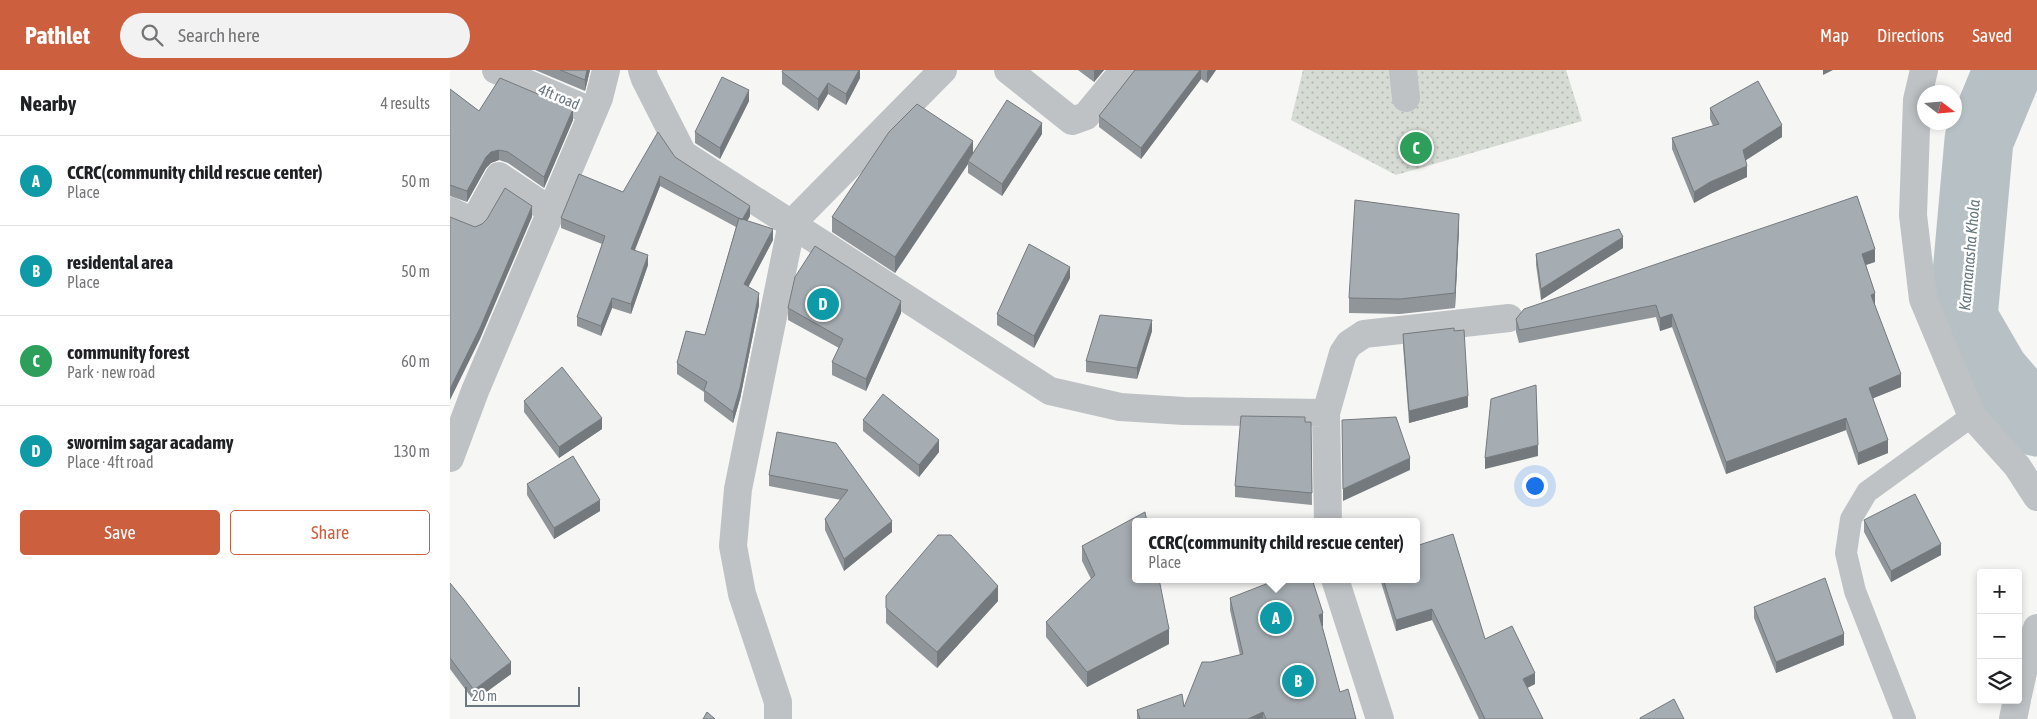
<!DOCTYPE html>
<html lang="en">
<head>
<meta charset="utf-8">
<style>
	body { margin:0; font-family:"Asap Condensed",sans-serif; background:#f2f2f2; color:#202124 }
	.controls { position:absolute; right:15px; bottom:15px; display:grid; overflow:hidden; border-radius:5px; box-shadow:0 2px 8px #0003 }
	.controls button { width:45px; height:45px; display:grid; place-items:center; padding:0; border:0; border-bottom:1px solid #e0e0e0; background:#fff; color:#202124; font:25px sans-serif }
	.compass { position:absolute; left:1467px; top:15px; width:45px; height:45px; border-radius:50%; background:#fff; box-shadow:0 2px 8px #0003; rotate:106deg }
	.scale { position:absolute; left:15px; bottom:12px; width:115px; box-sizing:border-box; padding-left:5px; border:2px solid #6a7781; border-top:0; font-size:14px; line-height:18px; white-space:nowrap; color:#6a7781; -webkit-text-stroke:4px #fff; paint-order:stroke }
	.you { position:absolute; left:1084px; top:415px; width:18px; height:18px; margin:-12px; border:4px solid #fff; border-radius:50%; background:#1a73e8; box-shadow:0 0 0 8px #1a73e833 }
	.badge { display:grid; place-items:center; width:32px; height:32px; border-radius:50%; background:#cc5f3e; color:#fff; font-size:16px; font-weight:700 }
	.pin { position:absolute; translate:-50% -50%; border:2px solid #fff; box-shadow:0 1px 5px #0006 }
	.popup { position:absolute; left:682px; top:448px; width:288px; height:65px; box-sizing:border-box; display:grid; place-content:center; border-radius:5px; background:#fff; filter:drop-shadow(0 1px 4px #0005); font-size:16px; white-space:nowrap; color:#757577 }
	.popup b { font-size:19px; color:#202124 }
	.popup::after { content:''; position:absolute; left:50%; top:100%; margin-left:-10px; border:10px solid transparent; border-top-color:#fff }
	.list { margin:0; padding:0; list-style:none }
	h2 { display:flex; justify-content:space-between; align-items:center; height:65px; margin:0; padding:0 20px; font-size:21px }
	h2 small { font-size:16px; font-weight:400; color:#757577 }
	.list li { display:grid; grid-template-columns:32px 1fr auto; gap:15px; align-items:center; box-sizing:border-box; height:90px; padding:0 20px; border-top:1px solid #e0e0e0 }
	.list b { display:block; font-size:19px; white-space:nowrap }
	.list p { margin:0; font-size:16px; white-space:nowrap; color:#757577 }
	.list em { font-size:16px; font-style:normal; color:#757577 }
	.actions { display:flex; gap:10px; padding:15px 20px }
	.actions a { flex:1; padding:11px 0; border:1px solid #cc5f3e; border-radius:5px; text-align:center; font-size:18px; color:#cc5f3e }
	.actions .main { background:#cc5f3e; color:#fff }
	.icon { flex:none; width:28px; height:28px; fill:none; stroke:currentColor; stroke-width:2; stroke-linecap:round; stroke-linejoin:round }
	.map { position:relative; flex:none; width:1587px; height:649px; overflow:hidden }
	header { display:flex; align-items:center; gap:30px; box-sizing:border-box; height:70px; padding:0 25px; background:#cc5f3e; color:#fff }
	header strong { font-size:24px }
	nav { display:flex; gap:28px; margin-inline-start:auto; font-size:18px }
	.search { width:350px; height:45px; background:#f2f2f2; display:flex; align-items:center; gap:12px; box-sizing:border-box; padding:0 18px; border-radius:28px; color:#757577; font-size:19px }
	main { display:flex }
	aside { flex:1; background:#fff }
	.map>svg:first-child { display:block }
	.park { fill:url(#park-dots) }
	.lines { fill:none; stroke-linecap:round; stroke-linejoin:round }
	.river { stroke:#b7c1c5; stroke-width:69 }
	.service { stroke:#bec2c5; stroke-width:22 }
	.minor { stroke:#bec2c5; stroke-width:28 }
	.wall { fill:#8f9599 }
	.shaded-wall { fill:#74797d }
	.building { fill:#a6adb2; stroke:#74797d }
	.labels { text-anchor:middle; stroke-width:5; stroke-linejoin:round; paint-order:stroke }
	.street-label { font-size:15px; fill:#6a7781; stroke:#fff }
	.water-label { font-size:16px; font-style:italic; fill:#65777d; stroke:#fff }
</style>
</head>
<body>
<header>
<strong>Pathlet</strong>
<div class="search"><svg class="icon" aria-label="search" viewBox="0 0 24 24"><circle cx="10" cy="10" r="6"/><path d="M15 15l6 6"/></svg>Search here</div>
<nav><a>Map</a><a>Directions</a><a>Saved</a></nav>
</header>
<main>
<aside>
<h2>Nearby<small>4 results</small></h2>
<ul class="list">
<li><span class="badge" style="background:#0f9aa8">A</span><div><b>CCRC(community child rescue center)</b><p>Place</p></div><em>50 m</em></li>
<li><span class="badge" style="background:#0f9aa8">B</span><div><b>residental area</b><p>Place</p></div><em>50 m</em></li>
<li><span class="badge" style="background:#2e9e5b">C</span><div><b>community forest</b><p>Park · new road</p></div><em>60 m</em></li>
<li><span class="badge" style="background:#0f9aa8">D</span><div><b>swornim sagar acadamy</b><p>Place · 4ft road</p></div><em>130 m</em></li>
</ul>
<div class="actions"><a class="main">Save</a><a>Share</a></div>
</aside>
<div class="map">
<svg width="1587" height="649" viewBox="0 0 1587 649">
	<defs>
		<pattern id="park-dots" width="8" height="8" patternUnits="userSpaceOnUse" patternTransform="scale(1.25)"><rect width="8" height="8" fill="#d6dbd4"/><path d="M2 2h.1M6 6h.1" fill="none" stroke="#b2b6b1" stroke-width="1.8" stroke-linecap="round"/></pattern>
	</defs>
	<rect width="100%" height="100%" fill="#f6f6f4"/>
	<path class="park" d="M 853,0 L 1116,0 L 1132,51 L 946,105 L 841,50 Z"/>
	<g class="lines">
		<path class="river" d="M 1558,0 L 1529,70 L 1513,248 L 1545,303 L 1587,352"/>
		<path class="service" d="M 1455,649 L 1405,521 L 1396,483 L 1401,449 L 1417,422 L 1522,346"/>
		<path class="minor" d="M 46,0 L 143,42
			M 192,0 L 195,9 L 233,84 L 600,321 L 670,337 L 734,341 L 876,343
			M 558,0 L 622,51 L 636,46 L 674,0
			M 953,0 L 956,28
			M 1474,0 L 1467,30 L 1463,145 L 1473,229 L 1522,346 L 1567,396 L 1587,427
			M 0,141 L 24,152 L 49,106 L 101,141
			M 0,388 L 25,321 L 149,28 L 156,0
			M 878,452 L 876,343 L 893,283 L 899,274 L 914,264 L 1059,248
			M 885,509 L 930,649
			M 1568,625 L 1577,584 L 1587,558
			M 328,649 L 328,632 L 292,524 L 283,476 L 288,419 L 342,153 L 493,0
			M 1563,649 L 1567,630"/>
	</g>
	<path class="wall" d="M 85,0 L 140,0 L 135,21 Z
		M 410,0 L 410,8 L 396,35 L 378,24 L 368,41 L 332,14 L 332,2 Z
		M 628,0 L 654,0 L 644,12 Z
		M 685,0 L 766,0 L 757,13 L 751,9 L 691,89 L 649,57 L 649,46 Z
		M 0,19 L 29,41 L 123,50 L 94,118 L 58,93 L 49,90 L 41,93 L 36,98 L 17,132 L 0,126 Z
		M 299,31 L 270,89 L 245,73 L 245,62 Z
		M 1260,38 L 1332,67 L 1296,90 L 1297,107 L 1260,124 L 1244,133 L 1222,79 L 1222,68 L 1263,56 L 1260,49 Z
		M 592,64 L 552,126 L 518,103 L 518,94 L 445,203 L 382,162 L 382,147 L 523,83 Z
		M 225,87 L 300,146 L 297,151 L 323,170 L 298,217 L 309,235 L 290,329 L 283,353 L 254,331 L 254,322 L 227,304 L 227,293 L 255,265 L 286,157 L 210,116 L 185,180 L 198,195 L 181,244 L 162,238 L 151,266 L 127,256 L 127,247 L 152,174 L 111,158 L 111,148 L 173,122 Z
		M 1009,159 L 1005,238 L 950,244 L 899,243 L 899,228 Z
		M 1173,178 L 1091,230 L 1086,195 L 1086,184 Z
		M 1425,192 L 1416,195 L 1425,235 L 1451,317 L 1423,328 L 1438,383 L 1408,395 L 1396,360 L 1276,404 L 1222,257 L 1210,261 L 1206,247 L 1069,273 L 1066,262 L 1066,249 Z
		M 620,208 L 584,278 L 547,255 L 547,244 Z
		M 338,238 L 451,243 L 416,321 L 382,305 L 382,292 L 389,278 L 338,250 Z
		M 702,261 L 687,309 L 636,302 L 636,291 Z
		M 1004,261 L 1018,337 L 959,353 L 953,275 L 953,264 Z
		M 74,331 L 152,359 L 109,388 L 74,342 Z
		M 413,350 L 489,382 L 469,407 L 413,361 Z
		M 855,352 L 861,352 L 862,435 L 785,427 L 785,416 Z
		M 386,373 L 442,462 L 394,501 L 375,460 L 375,449 L 391,430 L 319,416 L 319,405 Z
		M 77,414 L 150,441 L 104,469 L 77,425 Z
		M 1414,450 L 1491,485 L 1441,512 L 1414,462 Z
		M 632,476 L 719,574 L 637,617 L 596,567 L 596,552 L 641,509 L 632,491 Z
		M 930,509 L 966,509 L 1035,569 L 1085,614 L 1077,618 L 1093,649 L 1029,649 L 982,550 L 946,561 Z
		M 0,513 L 61,604 L 24,631 L 0,599 Z
		M 436,526 L 548,531 L 487,598 L 436,553 Z
		M 780,528 L 873,556 L 872,556 L 890,622 L 906,649 L 687,649 L 687,640 L 734,637 L 761,592 L 790,585 L 780,540 Z
		M 1304,537 L 1394,575 L 1326,603 L 1304,548 Z"/>
	<path class="shaded-wall" d="M 137,0 L 140,0 L 135,21 L 135,10 Z
		M 409,0 L 410,0 L 410,8 L 396,35 L 396,24 Z
		M 644,0 L 654,0 L 644,12 Z
		M 750,0 L 751,0 L 751,9 L 691,89 L 691,78 Z
		M 758,0 L 766,0 L 757,13 L 757,2 Z
		M 1373,0 L 1383,0 L 1373,5 Z
		M 378,13 L 378,24 L 368,41 L 368,29 Z
		M 299,20 L 299,31 L 270,89 L 270,78 Z
		M 123,39 L 123,50 L 94,118 L 94,107 Z
		M 592,53 L 592,64 L 552,126 L 552,114 Z
		M 1332,55 L 1332,67 L 1293,92 L 1293,80 Z
		M 523,71 L 523,86 L 518,91 L 518,94 L 445,203 L 445,187 Z
		M 49,80 L 49,90 L 41,93 L 36,98 L 17,132 L 17,121 L 36,87 L 41,82 Z
		M 1297,96 L 1297,107 L 1260,124 L 1244,133 L 1244,122 L 1260,112 Z
		M 210,106 L 210,116 L 181,189 L 181,179 Z
		M 82,136 L 82,147 L 30,269 L 0,330 L 0,319 Z
		M 300,136 L 300,146 L 292,160 L 292,150 Z
		M 1009,144 L 1009,159 L 1005,238 L 1005,223 Z
		M 323,159 L 323,170 L 294,225 L 294,214 Z
		M 1173,167 L 1173,178 L 1091,230 L 1091,219 Z
		M 1425,179 L 1425,192 L 1412,196 L 1412,184 Z
		M 198,185 L 198,195 L 181,244 L 181,234 Z
		M 620,197 L 620,208 L 584,278 L 584,266 Z
		M 309,223 L 309,235 L 290,329 L 283,353 L 283,342 Z
		M 1425,223 L 1425,236 L 1421,225 Z
		M 162,228 L 162,238 L 151,266 L 151,256 Z
		M 451,231 L 451,243 L 416,321 L 416,309 Z
		M 1222,244 L 1222,257 L 1210,261 L 1210,248 Z
		M 702,250 L 702,261 L 687,309 L 687,298 Z
		M 1451,304 L 1451,317 L 1419,330 L 1419,318 Z
		M 1018,326 L 1018,337 L 959,353 L 959,341 Z
		M 152,348 L 152,359 L 109,388 L 109,377 Z
		M 1396,348 L 1396,360 L 1276,404 L 1276,392 Z
		M 489,370 L 489,382 L 469,407 L 469,395 Z
		M 1438,370 L 1438,383 L 1408,395 L 1408,383 Z
		M 1088,375 L 1088,386 L 1035,399 L 1035,388 Z
		M 960,388 L 960,400 L 893,431 L 893,419 Z
		M 150,430 L 150,441 L 104,469 L 104,458 Z
		M 442,451 L 442,462 L 394,501 L 394,489 Z
		M 1491,474 L 1491,485 L 1441,512 L 1441,501 Z
		M 548,516 L 548,531 L 487,598 L 487,582 Z
		M 982,539 L 982,550 L 946,561 L 946,550 Z
		M 873,543 L 873,556 L 869,557 L 869,545 Z
		M 719,559 L 719,574 L 637,617 L 637,602 Z
		M 1394,564 L 1394,575 L 1326,603 L 1326,592 Z
		M 61,592 L 61,604 L 24,631 L 24,620 Z
		M 1085,603 L 1085,614 L 1073,620 L 1073,609 Z
		M 813,642 L 813,649 L 798,649 Z"/>
	<path class="building" d="M 110,0 L 137,0 L 135,10 Z
		M 333,0 L 409,0 L 396,24 L 378,13 L 368,29 L 332,2 Z
		M 685,0 L 750,0 L 691,78 L 649,46 Z
		M 272,7 L 299,20 L 270,78 L 245,62 Z
		M 50,8 L 123,39 L 94,107 L 58,82 L 49,80 L 41,82 L 36,87 L 17,121 L 0,115 L 0,19 L 29,41 Z
		M 1308,11 L 1332,55 L 1293,80 L 1297,96 L 1260,112 L 1244,122 L 1222,68 L 1269,54 L 1260,38 Z
		M 557,30 L 592,53 L 552,114 L 518,91 Z
		M 467,34 L 523,71 L 445,187 L 382,147 L 439,62 Z
		M 208,62 L 225,87 L 300,136 L 292,150 L 210,106 L 181,179 L 198,185 L 181,234 L 162,228 L 151,256 L 127,247 L 155,166 L 111,148 L 129,104 L 173,122 Z
		M 55,118 L 82,136 L 30,258 L 0,319 L 0,147 L 25,157 L 32,154 L 37,149 Z
		M 1407,126 L 1425,179 L 1412,184 L 1425,223 L 1421,225 L 1451,304 L 1419,318 L 1438,370 L 1408,383 L 1396,348 L 1276,392 L 1222,244 L 1210,248 L 1206,235 L 1069,260 L 1066,249 L 1074,239 Z
		M 905,130 L 1009,144 L 1005,223 L 950,229 L 899,228 Z
		M 289,148 L 323,159 L 294,214 L 309,223 L 290,318 L 283,342 L 254,320 L 257,312 L 227,293 L 236,261 L 255,265 Z
		M 1169,159 L 1173,167 L 1091,219 L 1086,184 Z
		M 579,174 L 620,197 L 584,266 L 547,244 Z
		M 365,176 L 451,231 L 416,309 L 382,292 L 393,269 L 338,238 L 345,207 Z
		M 650,245 L 702,250 L 687,298 L 636,291 Z
		M 1004,258 L 1004,261 L 1014,260 L 1018,326 L 959,341 L 953,264 Z
		M 112,297 L 152,348 L 109,377 L 74,331 Z
		M 1086,315 L 1088,375 L 1035,388 L 1041,329 Z
		M 433,324 L 489,370 L 469,395 L 413,350 Z
		M 791,346 L 855,347 L 855,352 L 861,352 L 862,423 L 785,416 Z
		M 946,347 L 960,388 L 893,419 L 892,350 Z
		M 327,362 L 386,373 L 442,451 L 394,489 L 375,449 L 398,420 L 319,405 Z
		M 123,386 L 150,430 L 104,458 L 77,414 Z
		M 1465,424 L 1491,474 L 1441,501 L 1414,450 Z
		M 695,442 L 697,452 L 686,452 L 686,509 L 709,509 L 719,559 L 637,602 L 596,552 L 645,505 L 632,476 Z
		M 1003,464 L 1035,569 L 1062,556 L 1085,603 L 1073,609 L 1093,649 L 1035,649 L 982,539 L 946,550 L 933,509 L 966,509 L 966,476 Z
		M 488,465 L 501,465 L 548,516 L 487,582 L 436,538 L 436,526 Z
		M 1375,508 L 1394,564 L 1326,592 L 1304,537 Z
		M 829,509 L 862,509 L 873,543 L 869,545 L 890,622 L 898,619 L 906,649 L 816,649 L 813,642 L 798,649 L 690,649 L 687,640 L 732,624 L 734,637 L 752,592 L 761,592 L 793,584 L 780,528 Z
		M 0,513 L 14,530 L 61,592 L 24,620 L 0,588 Z
		M 1224,629 L 1234,649 L 1190,649 L 1190,648 Z
		M 257,642 L 265,649 L 253,649 Z"/>
	<g class="labels">
		<g class="street-label">
			<text transform="translate(109 27) rotate(23)" y="5">4ft road</text>
		</g>
		<g class="water-label">
			<text transform="translate(1519 185) rotate(-85)" y="6">Karmanasha Khola</text>
		</g>
	</g>
</svg>
<div class="controls">
<button>+</button>
<button>−</button>
<button><svg class="icon" aria-label="layers" viewBox="0 0 24 24"><path d="M12 4l9 5-9 5-9-5zM3 14l9 5 9-5"/></svg></button>
</div>
<svg class="compass" viewBox="-18 -18 36 36"><path d="M0-13l5 13h-10z" fill="#e53935"/><path d="M0 13l5-13h-10z" fill="#757577"/></svg>
<div class="scale">20 m</div>
<div class="you"></div>
<div class="pin badge" style="left:826px;top:548px;background:#0f9aa8">A</div>
<div class="popup"><b>CCRC(community child rescue center)</b>Place</div>
<div class="pin badge" style="left:848px;top:611px;background:#0f9aa8">B</div>
<div class="pin badge" style="left:966px;top:78px;background:#2e9e5b">C</div>
<div class="pin badge" style="left:373px;top:234px;background:#0f9aa8">D</div>
</div>
</main>
</body>
</html>
